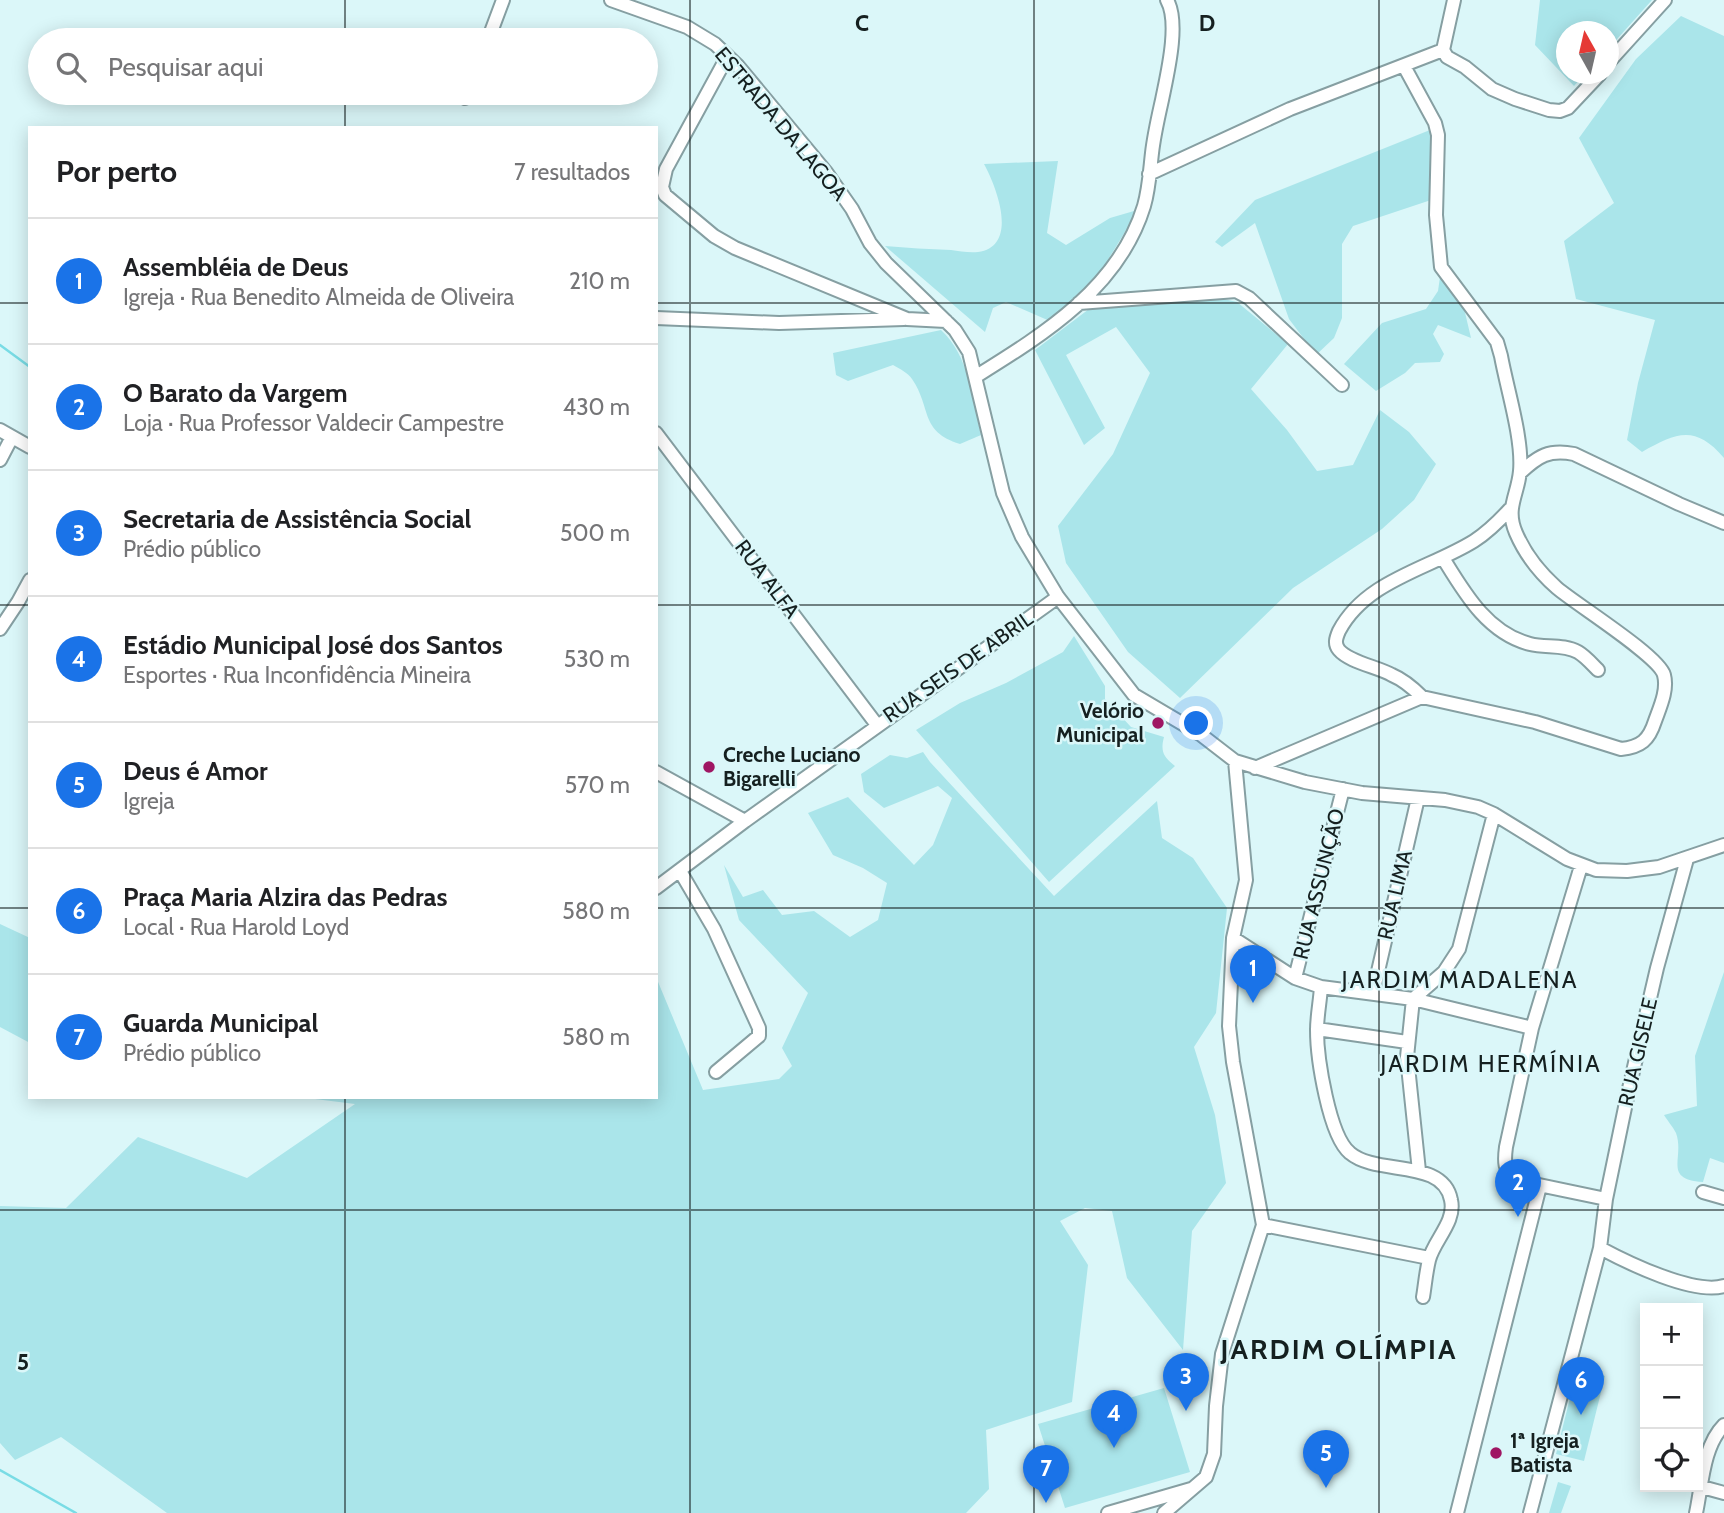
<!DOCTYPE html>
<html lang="pt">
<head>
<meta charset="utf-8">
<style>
	body { margin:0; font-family:Cabin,sans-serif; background:#f2f2f2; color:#202124 }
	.controls { position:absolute; right:21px; bottom:21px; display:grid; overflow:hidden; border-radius:0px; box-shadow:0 4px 18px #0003 }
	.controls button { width:63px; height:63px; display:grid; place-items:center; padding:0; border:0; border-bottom:2px solid #e0e0e0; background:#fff; color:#202124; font:35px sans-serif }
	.compass { position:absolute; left:1556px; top:21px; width:63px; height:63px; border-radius:50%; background:#fff; box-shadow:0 4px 18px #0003; rotate:352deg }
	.you { position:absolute; left:1197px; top:724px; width:24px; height:24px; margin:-18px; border:5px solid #fff; border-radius:50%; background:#1a73e8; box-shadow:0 0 0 10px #1a73e833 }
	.badge { display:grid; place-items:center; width:46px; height:46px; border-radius:50%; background:#1a73e8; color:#fff; font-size:23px; font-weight:700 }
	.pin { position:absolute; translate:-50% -58px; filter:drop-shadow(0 2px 4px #0008) }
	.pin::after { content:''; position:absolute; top:37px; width:24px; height:21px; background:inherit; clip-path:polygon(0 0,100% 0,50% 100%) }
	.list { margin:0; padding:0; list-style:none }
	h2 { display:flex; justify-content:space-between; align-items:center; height:91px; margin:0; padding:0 28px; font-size:30px }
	h2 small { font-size:23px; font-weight:400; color:#757577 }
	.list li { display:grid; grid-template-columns:46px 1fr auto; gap:21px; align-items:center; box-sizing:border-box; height:126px; padding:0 28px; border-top:2px solid #e0e0e0 }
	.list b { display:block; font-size:26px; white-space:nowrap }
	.list p { margin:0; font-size:23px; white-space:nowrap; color:#757577 }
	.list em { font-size:23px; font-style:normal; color:#757577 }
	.icon { flex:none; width:38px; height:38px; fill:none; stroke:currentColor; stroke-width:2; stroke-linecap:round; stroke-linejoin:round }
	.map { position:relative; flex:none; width:1724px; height:1513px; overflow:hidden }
	.search { position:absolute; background:#fff; box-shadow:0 4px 18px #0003; left:28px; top:28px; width:630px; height:77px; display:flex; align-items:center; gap:18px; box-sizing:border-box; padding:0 24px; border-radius:38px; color:#757577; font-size:26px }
	.panel { position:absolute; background:#fff; box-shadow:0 4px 18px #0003; left:28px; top:126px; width:630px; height:973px; border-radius:0px }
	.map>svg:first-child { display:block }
	.green { fill:#aae5ea }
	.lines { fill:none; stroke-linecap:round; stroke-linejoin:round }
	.stream { stroke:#79dce5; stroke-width:2.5 }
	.minor-casing { stroke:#869fa2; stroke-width:16 }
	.minor { stroke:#fff; stroke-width:12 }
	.grid { fill:none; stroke:#152020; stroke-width:2; stroke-opacity:0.55 }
	.poi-dot { fill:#9f1663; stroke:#dbf7f9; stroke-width:2.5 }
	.labels { text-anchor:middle; stroke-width:5; stroke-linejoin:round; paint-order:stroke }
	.street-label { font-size:21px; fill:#152020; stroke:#dbf7f9 }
	.poi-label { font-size:21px; font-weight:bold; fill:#152020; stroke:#dbf7f9; text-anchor:start }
	.quarter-label { font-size:24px; letter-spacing:2px; fill:#152020; stroke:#dbf7f9 }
	.district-label { font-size:28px; font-weight:bold; letter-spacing:2px; fill:#152020; stroke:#dbf7f9 }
	.grid-label { font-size:23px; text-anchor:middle; font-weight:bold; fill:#152020; stroke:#dbf7f9; stroke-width:5; stroke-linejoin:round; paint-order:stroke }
</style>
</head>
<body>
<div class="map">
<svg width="1724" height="1513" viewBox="0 0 1724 1513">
	<rect width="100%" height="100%" fill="#dbf7f9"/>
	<path class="green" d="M 1540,0 L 1652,0 L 1609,48 L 1608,32 L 1566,32 L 1566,74 L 1585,74 L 1574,86 L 1535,45 Z
		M 1681,16 L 1724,36 L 1724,458 C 1695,424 1676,433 1642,452 L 1627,440 L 1638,383 L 1655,320 L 1576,299 L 1564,241 L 1614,203 L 1579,138 L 1636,59 Z
		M 1430,130 L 1434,199 L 1353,226 L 1342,244 L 1342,318 L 1334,338 L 1316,355 L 1289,319 L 1255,223 L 1222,247 L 1215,242 L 1255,200 Z
		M 1058,161 L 1047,233 L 1066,245 L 1110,218 L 1134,211 L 1134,217 L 1097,278 L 1052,322 L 1006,302 L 993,308 L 985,332 L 885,246 C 907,248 929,249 951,250 C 959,251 969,253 978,252 C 1020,246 996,186 984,164 Z
		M 1441,270 L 1463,304 L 1471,338 L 1438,325 L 1433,334 L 1444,354 L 1440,362 L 1415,363 L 1405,373 L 1376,391 L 1344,364 L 1382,323 L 1426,309 L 1438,291 Z
		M 1215,297 L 1237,302 L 1288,344 L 1251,389 L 1287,430 L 1317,471 L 1353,465 L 1380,410 L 1409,432 L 1436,464 L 1414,500 L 1382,529 L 1293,588 L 1180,698 L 1128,652 L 1066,563 L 1058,526 L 1113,454 L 1150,373 L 1116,327 L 1066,355 L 1105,428 L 1084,445 L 1035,350 L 1089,309 Z
		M 941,330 C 969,356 973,399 981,435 L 960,444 C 919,431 932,408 912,379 C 908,373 900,369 893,365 L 848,381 L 836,375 L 833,353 Z
		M 1074,636 L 1105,686 L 1105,699 L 1131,727 L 1164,737 C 1160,752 1164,757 1175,766 L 1049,882 L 916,730 L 960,703 L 1006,683 L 1063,652 Z
		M 923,752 L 930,762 L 1054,896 L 1157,801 L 1162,838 L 1193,858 L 1227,908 L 1216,1013 L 1194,1047 L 1215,1115 L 1226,1183 L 1192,1231 L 1183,1350 L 1127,1278 L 1112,1211 L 1085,1208 L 1060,1221 L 1088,1265 L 1072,1402 L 986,1430 L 989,1489 L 966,1513 L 167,1513 L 61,1437 L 15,1460 L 0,1443 L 0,1206 L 66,1208 L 138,1137 L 247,1178 L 355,1104 L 299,1097 L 656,1097 L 656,977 L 703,1090 L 779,1079 L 792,1066 L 782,1048 L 808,993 L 739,920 L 724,865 L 743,897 L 763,890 L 782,915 L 814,911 L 850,937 L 878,920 L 887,883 L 863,868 L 833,855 L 808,813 L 848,797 L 914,865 L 933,845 L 952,798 L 938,786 L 884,808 L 864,792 L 861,774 L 890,755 L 907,758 Z
		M 0,924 L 30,938 L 30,1043 L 0,1027 Z
		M 1724,972 L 1724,1163 L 1710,1158 L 1703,1182 C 1662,1179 1685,1158 1676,1133 C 1673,1127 1667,1120 1664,1115 L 1697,1106 L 1695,1056 Z
		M 1577,1370 L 1605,1376 L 1584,1461 L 1556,1454 Z
		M 1164,1388 L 1190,1472 L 1065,1508 L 1038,1424 Z
		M 1558,1482 L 1571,1486 L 1561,1513 L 1549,1513 Z"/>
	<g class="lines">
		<path class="stream" d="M 0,345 L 30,367
			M 0,1470 L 76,1513"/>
		<defs>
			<path id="minor" d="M 611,0 L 687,27 L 715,44 L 738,66 L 826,172 L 852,209 L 870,243 L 886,263 L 955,330 L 969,352 L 1003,493 L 1022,537 L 1058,597 L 1134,695 L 1200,734 L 1235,761 L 1305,782 L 1362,793 L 1445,800 L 1478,807 L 1494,814 L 1567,859 L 1596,870 L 1627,871 L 1659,867 L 1724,845
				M 488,40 L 503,0
				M 1443,50 L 1447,57 L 1465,67 L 1492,89 L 1515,99 L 1549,110 L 1560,111 L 1568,108 L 1600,74
				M 1443,50 L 1454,0
				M 727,57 L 666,169 L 662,187 L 665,195 L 714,236 L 735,248 L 907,319 L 946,321
				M 1608,63 L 1665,0
				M 465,98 L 467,93
				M 1149,174 L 1290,109 L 1443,50
				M 1079,303 L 1236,291 L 1249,298 L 1342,385
				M 656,318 L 779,323 L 904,319
				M 975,377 C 1044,334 1119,288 1144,206 C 1149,189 1150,170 1152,153 C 1154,135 1158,118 1162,100 C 1167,75 1180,23 1167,0
				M 0,430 L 30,447
				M 656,433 L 877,725
				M 0,460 L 12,437
				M 1520,473 C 1538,456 1549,449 1574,454 L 1679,504 L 1724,523
				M 1443,558 C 1464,592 1487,633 1530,644 C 1545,648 1564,644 1578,652 C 1585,656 1592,664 1598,670
				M 0,629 L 18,602 L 30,580
				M 1422,697 C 1413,688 1404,680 1392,675 C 1378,667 1349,662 1339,650 C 1334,644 1336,638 1339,631 C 1366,580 1429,569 1474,541 C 1488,532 1499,521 1510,509
				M 1255,768 L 1422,697 L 1535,722 L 1621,749 C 1641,747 1649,740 1655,721 C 1660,707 1668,690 1664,675 C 1659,656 1577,605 1557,588 C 1540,573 1525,554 1516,533 C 1505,508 1518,495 1520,471 C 1523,439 1507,389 1501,356 L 1497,342 L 1441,267 L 1436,215 L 1438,135 L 1435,123 L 1404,66
				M 656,772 L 745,821
				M 1581,866 L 1532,1028 L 1506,1147 C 1504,1162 1504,1170 1515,1180 L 1606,1199
				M 680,871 L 714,929 L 759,1028 L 759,1036 L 716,1072
				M 656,888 L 745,821 L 1058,597
				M 1233,938 L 1295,978 L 1321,987 L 1413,999 L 1532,1028
				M 1295,978 L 1343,789
				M 1321,987 C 1320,1002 1317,1016 1317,1030 C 1317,1058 1329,1136 1350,1153 C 1377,1176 1443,1158 1451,1200 C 1456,1222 1434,1240 1429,1260 C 1426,1272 1425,1285 1423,1297
				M 1373,993 L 1418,798
				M 1413,999 L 1444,972 L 1459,949 L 1494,814
				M 1413,999 L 1407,1057 L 1419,1171
				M 1317,1029 L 1407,1042
				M 1703,1192 L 1724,1198
				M 1263,1225 L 1429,1258
				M 1600,1248 C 1628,1263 1694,1295 1724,1286
				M 1702,1487 L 1724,1493
				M 1108,1513 L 1191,1489
				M 1164,1513 L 1206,1477 L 1214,1454 L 1216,1406 L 1222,1354 L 1263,1225 L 1233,1062 L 1229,1026 L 1233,938 L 1246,880 L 1235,761
				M 1457,1513 L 1540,1186
				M 1530,1513 L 1600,1248 L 1606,1199 L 1628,1093 L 1657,968 L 1687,859
				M 1696,1513 C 1702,1485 1703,1446 1724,1425"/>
		</defs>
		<use href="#minor" class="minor-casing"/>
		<use href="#minor" class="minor"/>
	</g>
	<path class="grid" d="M 345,0 L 345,40M 690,0 L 690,1513M 1034,0 L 1034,1513M 1379,0 L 1379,1513M 345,93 L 345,128M 0,303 L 30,303M 656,303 L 1724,303M 0,605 L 30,605M 656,605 L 1724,605M 0,908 L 30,908M 656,908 L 1724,908M 345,1097 L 345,1513M 0,1210 L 1724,1210"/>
	<g class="poi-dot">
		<circle cx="1158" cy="723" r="7"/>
		<circle cx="709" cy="767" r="7"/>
		<circle cx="1496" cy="1453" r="7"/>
	</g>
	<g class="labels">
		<g class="street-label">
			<text transform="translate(781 124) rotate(50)" y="7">ESTRADA DA LAGOA</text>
			<text transform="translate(767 579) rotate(53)" y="7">RUA ALFA</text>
			<text transform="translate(958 667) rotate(-35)" y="7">RUA SEIS DE ABRIL</text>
			<text transform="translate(1319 884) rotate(-76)" y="7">RUA ASSUNÇÃO</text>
			<text transform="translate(1395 895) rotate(-77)" y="7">RUA LIMA</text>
			<text transform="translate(1638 1052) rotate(-77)" y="7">RUA GISELE</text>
		</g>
		<g class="poi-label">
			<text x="1144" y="718" text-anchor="end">Velório<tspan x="1144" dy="24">Municipal</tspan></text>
			<text x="723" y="762">Creche Luciano<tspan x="723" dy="24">Bigarelli</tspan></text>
			<text x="1510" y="1448">1ª Igreja<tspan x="1510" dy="24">Batista</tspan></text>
		</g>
		<g class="quarter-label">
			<text x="1460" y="988">JARDIM MADALENA</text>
			<text x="1491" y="1072">JARDIM HERMÍNIA</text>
		</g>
		<g class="district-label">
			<text x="1339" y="1359">JARDIM OLÍMPIA</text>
		</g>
	</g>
	<g class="grid-label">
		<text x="862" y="31">C</text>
		<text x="1207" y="31">D</text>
		<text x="23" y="1370">5</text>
	</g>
</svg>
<div class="controls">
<button>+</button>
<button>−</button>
<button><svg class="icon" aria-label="locate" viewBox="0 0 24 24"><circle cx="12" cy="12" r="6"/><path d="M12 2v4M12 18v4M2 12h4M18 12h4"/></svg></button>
</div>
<svg class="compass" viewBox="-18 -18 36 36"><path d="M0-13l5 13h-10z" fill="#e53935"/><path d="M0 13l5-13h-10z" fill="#757577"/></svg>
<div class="you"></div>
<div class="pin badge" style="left:1253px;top:1003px">1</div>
<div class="pin badge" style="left:1518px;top:1217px">2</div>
<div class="pin badge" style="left:1186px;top:1411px">3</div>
<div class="pin badge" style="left:1114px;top:1448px">4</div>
<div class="pin badge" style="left:1326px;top:1488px">5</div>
<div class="pin badge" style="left:1581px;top:1415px">6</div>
<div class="pin badge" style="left:1046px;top:1503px">7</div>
<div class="search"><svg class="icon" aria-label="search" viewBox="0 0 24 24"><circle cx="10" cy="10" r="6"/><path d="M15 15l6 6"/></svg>Pesquisar aqui</div>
<section class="panel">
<h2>Por perto<small>7 resultados</small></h2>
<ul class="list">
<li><span class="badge">1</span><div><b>Assembléia de Deus</b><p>Igreja · Rua Benedito Almeida de Oliveira</p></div><em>210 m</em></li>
<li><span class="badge">2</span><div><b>O Barato da Vargem</b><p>Loja · Rua Professor Valdecir Campestre</p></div><em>430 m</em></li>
<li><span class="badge">3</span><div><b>Secretaria de Assistência Social</b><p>Prédio público</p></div><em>500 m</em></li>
<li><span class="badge">4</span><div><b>Estádio Municipal José dos Santos</b><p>Esportes · Rua Inconfidência Mineira</p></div><em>530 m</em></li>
<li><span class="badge">5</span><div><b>Deus é Amor</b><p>Igreja</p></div><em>570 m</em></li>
<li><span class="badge">6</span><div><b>Praça Maria Alzira das Pedras</b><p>Local · Rua Harold Loyd</p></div><em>580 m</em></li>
<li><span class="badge">7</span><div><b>Guarda Municipal</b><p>Prédio público</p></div><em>580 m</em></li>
</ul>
</section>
</div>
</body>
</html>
